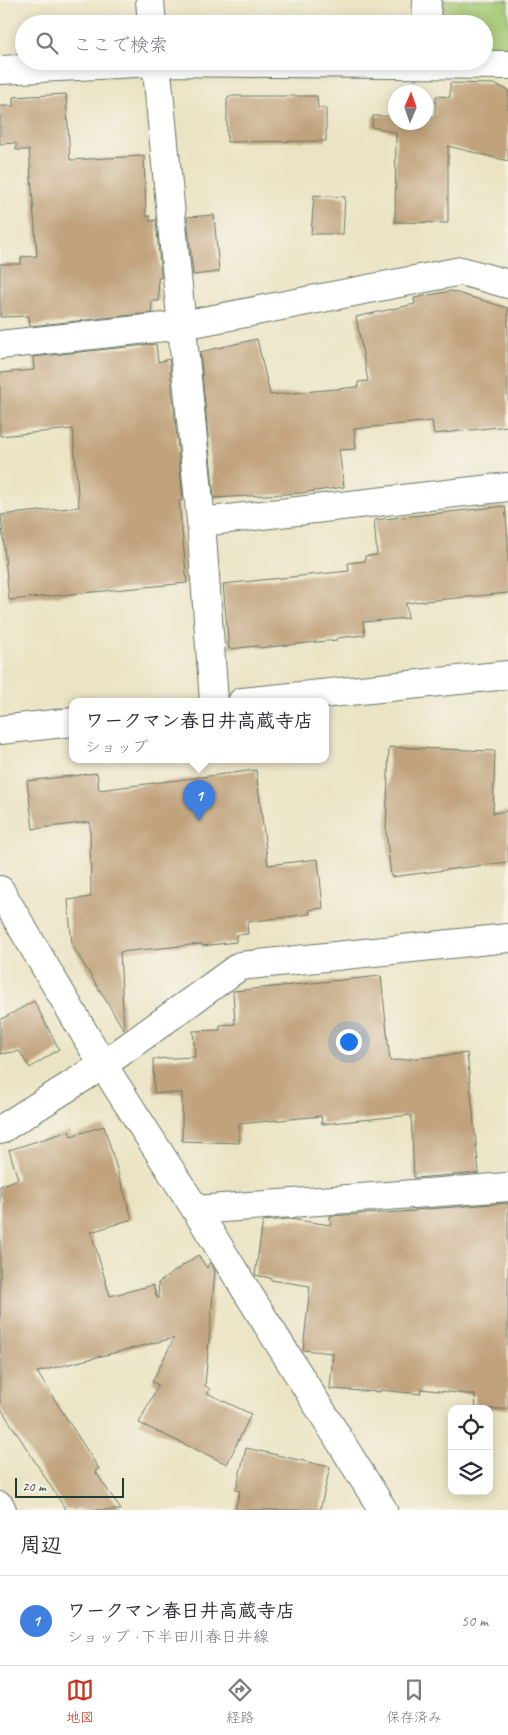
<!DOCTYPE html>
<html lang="ja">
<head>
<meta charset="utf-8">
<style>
	body { margin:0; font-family:Caveat,"Klee One",sans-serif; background:#f7f7f7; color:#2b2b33 }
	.controls { position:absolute; right:15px; bottom:15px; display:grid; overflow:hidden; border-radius:10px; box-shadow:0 2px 12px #0003 }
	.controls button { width:45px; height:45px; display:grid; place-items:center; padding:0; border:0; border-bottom:1px solid #e1e1e2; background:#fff; color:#2b2b33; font:25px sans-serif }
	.compass { position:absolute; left:388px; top:85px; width:45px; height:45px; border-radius:50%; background:#fff; box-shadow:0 2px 12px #0003; rotate:2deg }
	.scale { position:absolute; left:15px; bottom:12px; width:109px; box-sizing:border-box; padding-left:5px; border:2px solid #1f3d34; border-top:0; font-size:14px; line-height:18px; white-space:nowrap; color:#1f3d34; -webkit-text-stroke:4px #f7f3e8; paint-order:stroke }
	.you { position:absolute; left:348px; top:1041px; width:18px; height:18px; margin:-12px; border:4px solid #fff; border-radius:50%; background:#1a73e8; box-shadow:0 0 0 8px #1a73e833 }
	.badge { display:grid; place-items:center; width:32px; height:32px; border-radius:50%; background:#c8321e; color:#fff; font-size:16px; font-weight:700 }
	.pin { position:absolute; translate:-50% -41px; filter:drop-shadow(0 1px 2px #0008) }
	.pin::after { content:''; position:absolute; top:26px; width:18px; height:15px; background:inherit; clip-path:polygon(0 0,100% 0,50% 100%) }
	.popup { position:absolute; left:69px; top:698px; width:260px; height:65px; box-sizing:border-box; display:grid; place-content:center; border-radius:10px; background:#fff; filter:drop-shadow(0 1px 4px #0005); font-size:16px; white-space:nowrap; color:#7c7c81 }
	.popup b { font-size:19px; color:#2b2b33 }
	.popup::after { content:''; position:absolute; left:50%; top:100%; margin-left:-10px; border:10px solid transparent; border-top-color:#fff }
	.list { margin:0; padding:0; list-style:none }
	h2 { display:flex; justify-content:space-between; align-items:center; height:65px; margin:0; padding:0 20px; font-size:21px }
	h2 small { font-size:16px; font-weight:400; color:#7c7c81 }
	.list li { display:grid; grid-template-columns:32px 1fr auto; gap:15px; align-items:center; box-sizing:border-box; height:90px; padding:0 20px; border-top:1px solid #e1e1e2 }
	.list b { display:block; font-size:19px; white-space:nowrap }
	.list p { margin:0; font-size:16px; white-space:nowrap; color:#7c7c81 }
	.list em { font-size:16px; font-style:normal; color:#7c7c81 }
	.icon { flex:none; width:28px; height:28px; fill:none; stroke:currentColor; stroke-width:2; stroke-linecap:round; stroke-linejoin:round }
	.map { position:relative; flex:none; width:508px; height:1510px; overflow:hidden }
	.search { position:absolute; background:#fff; box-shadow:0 2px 12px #0003; left:15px; right:15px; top:15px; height:55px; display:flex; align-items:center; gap:12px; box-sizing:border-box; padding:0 18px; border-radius:28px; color:#7c7c81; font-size:19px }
	.sheet { height:155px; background:#fff }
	nav { display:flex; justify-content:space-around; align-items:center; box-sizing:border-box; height:70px; border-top:1px solid #e1e1e2; background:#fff; font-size:14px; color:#7c7c81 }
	nav a { display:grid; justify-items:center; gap:2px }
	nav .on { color:#c8321e }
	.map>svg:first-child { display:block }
	.green { fill:#a2c771; stroke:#608252 }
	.building { fill:#c0a27c }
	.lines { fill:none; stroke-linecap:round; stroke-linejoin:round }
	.minor-casing { stroke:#676; stroke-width:30 }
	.major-casing { stroke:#676; stroke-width:30 }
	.minor { stroke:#fff; stroke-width:28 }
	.major { stroke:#fff; stroke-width:28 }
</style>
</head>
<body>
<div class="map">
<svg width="508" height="1510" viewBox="0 0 508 1510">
	<rect width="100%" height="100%" fill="#f7f3e8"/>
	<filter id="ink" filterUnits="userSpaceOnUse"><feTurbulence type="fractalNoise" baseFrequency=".02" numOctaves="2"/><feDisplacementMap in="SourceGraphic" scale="10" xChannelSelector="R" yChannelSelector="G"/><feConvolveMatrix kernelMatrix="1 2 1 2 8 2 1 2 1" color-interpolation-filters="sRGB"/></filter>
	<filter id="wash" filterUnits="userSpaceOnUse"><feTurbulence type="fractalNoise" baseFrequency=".0096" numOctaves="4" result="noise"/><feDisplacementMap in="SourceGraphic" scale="20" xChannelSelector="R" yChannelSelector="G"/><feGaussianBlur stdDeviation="1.12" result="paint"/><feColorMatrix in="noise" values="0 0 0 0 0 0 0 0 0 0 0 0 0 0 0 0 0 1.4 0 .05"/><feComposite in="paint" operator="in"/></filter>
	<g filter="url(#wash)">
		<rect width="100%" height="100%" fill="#ebe4c4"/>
		<path class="green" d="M 442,0 L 508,0 L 508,47 L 484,47 L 484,24 L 442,24 Z"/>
		<g id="blocks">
			<path class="building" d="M 450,83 L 494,84 L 508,90 L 508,161 L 448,146 L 448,223 L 395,222 L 396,133 L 372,127 L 373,116 L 396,116 L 396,122 L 426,122 L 426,116 L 435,117 L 436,96 L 450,97 Z
				M 66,94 L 70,160 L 144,156 L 146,216 L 150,216 L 150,221 L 156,220 L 161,278 L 158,278 L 159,301 L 151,301 L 152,313 L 30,326 L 29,316 L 0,317 L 0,264 L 21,264 L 21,257 L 37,256 L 29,150 L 16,150 L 16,143 L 0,144 L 0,106 L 13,106 L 13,97 Z
				M 229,96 L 317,96 L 318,108 L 326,108 L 326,141 L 227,142 L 227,98 L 229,98 Z
				M 314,195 L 345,197 L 343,234 L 311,234 Z
				M 214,215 L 219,272 L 193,275 L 187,217 Z
				M 451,291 L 508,308 L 508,426 L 434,434 L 432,421 L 354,429 L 356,449 L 339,450 L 344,487 L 301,493 L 214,498 L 200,352 L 257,339 L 270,395 L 358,387 L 358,382 L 368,381 L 356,317 L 415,304 L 414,298 Z
				M 156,344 L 158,362 L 169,359 L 183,500 L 179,501 L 187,583 L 9,600 L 1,515 L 79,507 L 73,429 L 0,436 L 0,373 L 34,370 L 33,357 Z
				M 505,506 L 508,539 L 508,593 L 406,603 L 408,618 L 363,622 L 365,635 L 337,638 L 337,640 L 259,648 L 258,646 L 229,649 L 223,584 L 349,571 L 348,563 L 365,561 L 365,556 L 377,555 L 374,520 Z
				M 389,747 L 495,751 L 493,813 L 508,811 L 508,862 L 391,877 L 386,831 Z
				M 256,770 L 268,865 L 318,859 L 323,908 L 309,910 L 310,914 L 247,922 L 248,934 L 236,935 L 236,942 L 202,946 L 202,944 L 120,952 L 124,1030 L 72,945 L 68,900 L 91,897 L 90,822 L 33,829 L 27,781 L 97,773 L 99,790 Z
				M 381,976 L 390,1061 L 467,1053 L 479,1173 L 414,1178 L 411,1115 L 322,1124 L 321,1116 L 239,1124 L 239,1143 L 182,1141 L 182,1093 L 154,1093 L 153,1059 L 195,1057 L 193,1031 L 220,1030 L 220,1025 L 235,1024 L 233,991 Z
				M 34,1001 L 59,1049 L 30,1068 L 19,1051 L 0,1054 L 0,1020 Z
				M 104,1126 L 132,1219 L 91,1232 L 110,1296 L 153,1285 L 157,1298 L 159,1298 L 158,1283 L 198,1255 L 207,1268 L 210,1262 L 215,1271 L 205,1386 L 210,1389 L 207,1393 L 251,1414 L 227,1464 L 139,1423 L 158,1385 L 152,1382 L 174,1338 L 37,1372 L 99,1469 L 95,1471 L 121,1510 L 66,1510 L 0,1407 L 0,1186 L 18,1179 L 9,1150 L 69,1131 L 71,1136 Z
				M 508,1203 L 508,1409 L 476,1409 L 475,1395 L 421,1389 L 420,1394 L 380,1390 L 380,1392 L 330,1389 L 333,1353 L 303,1350 L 310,1286 L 271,1280 L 271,1278 L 255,1275 L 263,1221 L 289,1219 L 331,1225 L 330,1216 L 415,1211 L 415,1210 Z
				M 246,1448 L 330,1467 L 320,1510 L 235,1510 L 240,1491 L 236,1490 Z"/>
		</g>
	</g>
	<g filter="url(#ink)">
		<use href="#blocks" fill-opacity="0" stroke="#676" stroke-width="1"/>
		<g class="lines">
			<defs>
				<path id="minor" d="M 150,0 L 152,24
					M 426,24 L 427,0
					M 156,61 L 201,522 L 214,702
					M 0,70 L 156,62 L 508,65
					M 0,345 L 183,325 L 461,271 L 508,284
					M 201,522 L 508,487
					M 0,890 L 103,1065 L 196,1210 L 383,1510
					M 0,1130 L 103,1065 L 240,966 L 508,938
					M 196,1210 L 508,1187
					M 0,1506 L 2,1510"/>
				<path id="major" d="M 242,702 L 508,675
					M 0,730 L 73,722"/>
			</defs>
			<use href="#minor" class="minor-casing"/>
			<use href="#major" class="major-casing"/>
			<use href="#minor" class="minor"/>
			<use href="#major" class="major"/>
		</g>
	</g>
</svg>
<div class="controls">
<button><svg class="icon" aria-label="locate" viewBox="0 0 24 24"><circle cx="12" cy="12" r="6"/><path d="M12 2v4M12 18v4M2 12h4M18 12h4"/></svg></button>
<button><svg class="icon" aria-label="layers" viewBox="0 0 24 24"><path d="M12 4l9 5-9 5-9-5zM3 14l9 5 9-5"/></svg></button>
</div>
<svg class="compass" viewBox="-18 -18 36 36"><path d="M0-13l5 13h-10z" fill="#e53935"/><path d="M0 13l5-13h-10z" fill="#7c7c81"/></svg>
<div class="scale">20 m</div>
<div class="you"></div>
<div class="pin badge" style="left:199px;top:821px;background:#3f7fe0">1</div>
<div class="popup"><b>ワークマン春日井高蔵寺店</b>ショップ</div>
<div class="search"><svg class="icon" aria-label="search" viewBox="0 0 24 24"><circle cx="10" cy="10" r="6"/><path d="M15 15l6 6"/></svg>ここで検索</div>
</div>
<section class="sheet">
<h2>周辺<small></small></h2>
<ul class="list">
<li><span class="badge" style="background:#3f7fe0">1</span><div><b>ワークマン春日井高蔵寺店</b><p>ショップ · 下半田川春日井線</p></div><em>50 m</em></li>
</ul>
</section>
<nav>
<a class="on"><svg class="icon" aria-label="map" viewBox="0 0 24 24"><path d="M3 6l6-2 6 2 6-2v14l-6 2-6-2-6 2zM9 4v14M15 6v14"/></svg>地図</a>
<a><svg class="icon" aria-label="directions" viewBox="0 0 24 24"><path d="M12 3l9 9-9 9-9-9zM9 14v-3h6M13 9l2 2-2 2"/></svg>経路</a>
<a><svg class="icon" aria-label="saved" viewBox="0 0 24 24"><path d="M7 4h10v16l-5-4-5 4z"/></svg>保存済み</a>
</nav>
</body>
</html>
